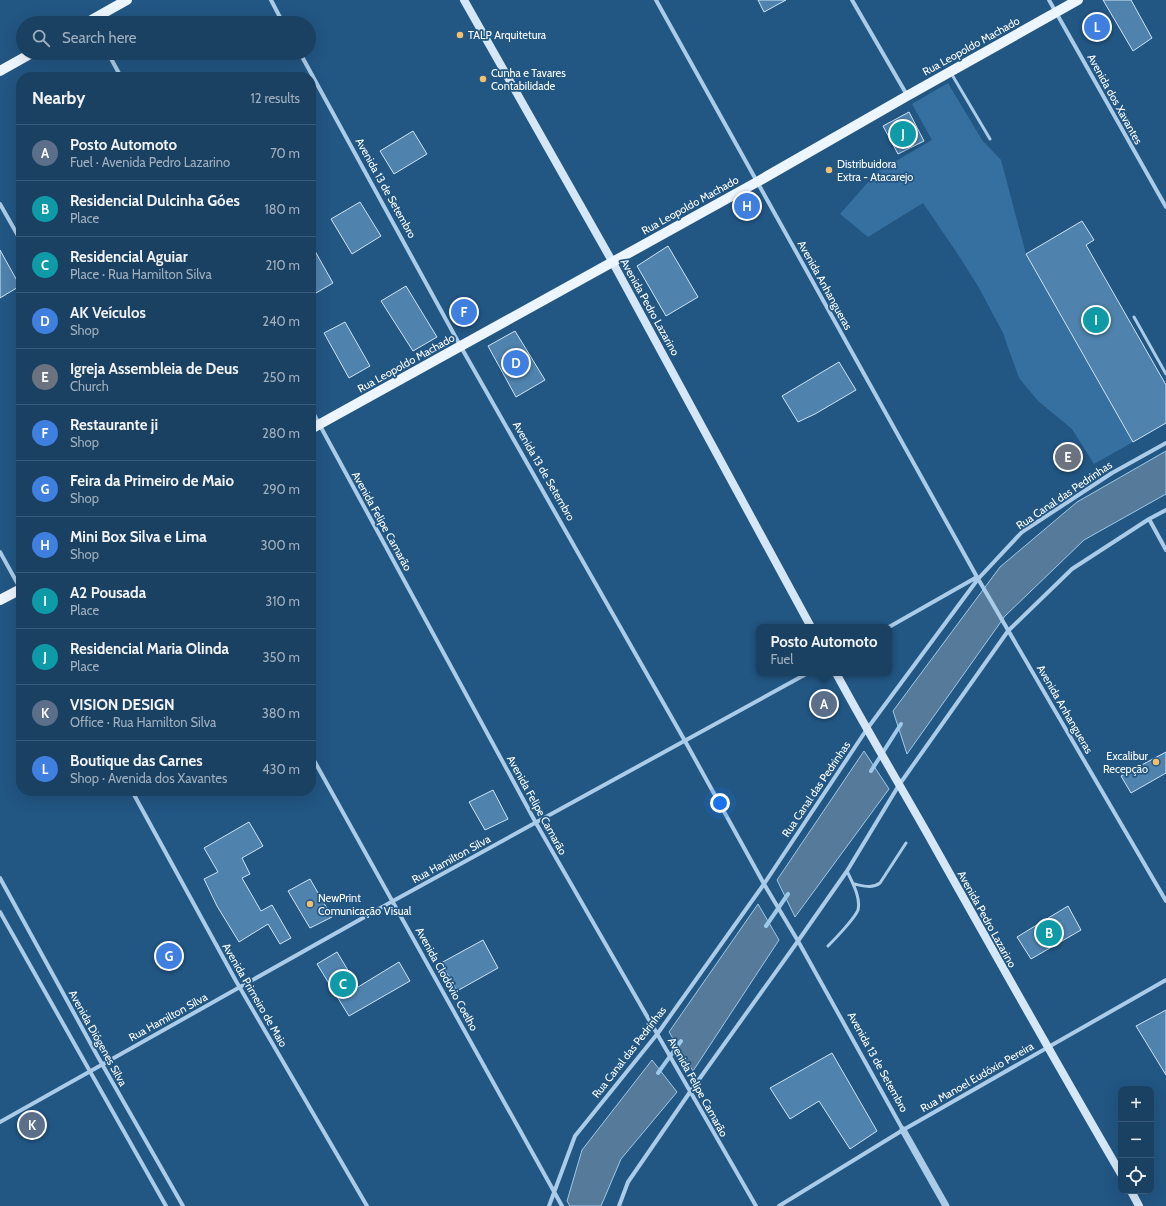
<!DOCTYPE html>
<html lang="en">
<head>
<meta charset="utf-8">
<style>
	body { margin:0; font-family:Cabin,sans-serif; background:#234768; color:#f1f3f6 }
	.controls { position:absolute; right:12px; bottom:12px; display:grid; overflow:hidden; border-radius:8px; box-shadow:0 4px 16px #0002 }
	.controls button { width:36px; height:36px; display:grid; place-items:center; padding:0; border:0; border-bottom:1px solid #385977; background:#1a4062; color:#f1f3f6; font:20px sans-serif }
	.you { position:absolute; left:720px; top:803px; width:14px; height:14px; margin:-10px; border:3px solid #fff; border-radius:50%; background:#1a73e8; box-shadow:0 0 0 6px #1a73e833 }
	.badge { display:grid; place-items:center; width:26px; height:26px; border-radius:50%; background:#f4bf6d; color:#fff; font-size:13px; font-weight:700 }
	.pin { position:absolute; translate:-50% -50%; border:2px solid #fff; box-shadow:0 1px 4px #0006 }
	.popup { position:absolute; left:756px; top:624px; width:136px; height:52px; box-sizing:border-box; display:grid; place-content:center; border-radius:8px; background:#1a4062; filter:drop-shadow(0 1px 3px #0005); font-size:13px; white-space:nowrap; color:#9fafbe }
	.popup b { font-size:15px; color:#f1f3f6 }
	.popup::after { content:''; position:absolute; left:50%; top:100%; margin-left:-8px; border:8px solid transparent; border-top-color:#1a4062 }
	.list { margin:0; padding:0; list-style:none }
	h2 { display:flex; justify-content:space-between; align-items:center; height:52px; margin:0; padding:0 16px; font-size:17px }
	h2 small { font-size:13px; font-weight:400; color:#9fafbe }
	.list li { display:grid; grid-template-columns:26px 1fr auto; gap:12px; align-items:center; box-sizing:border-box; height:56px; padding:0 16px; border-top:1px solid #385977 }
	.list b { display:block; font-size:15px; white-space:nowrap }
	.list p { margin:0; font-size:13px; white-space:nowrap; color:#9fafbe }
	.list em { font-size:13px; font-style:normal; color:#9fafbe }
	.icon { flex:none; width:22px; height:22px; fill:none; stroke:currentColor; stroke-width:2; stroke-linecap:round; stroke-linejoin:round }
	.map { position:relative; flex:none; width:1166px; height:1206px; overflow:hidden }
	.search { position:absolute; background:#1a4062; box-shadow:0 4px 16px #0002; left:16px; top:16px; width:300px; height:44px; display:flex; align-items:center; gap:10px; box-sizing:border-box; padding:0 14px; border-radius:22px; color:#9fafbe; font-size:15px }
	.panel { position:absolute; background:#1a4062; box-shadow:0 4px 16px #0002; left:16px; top:72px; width:300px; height:724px; border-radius:16px }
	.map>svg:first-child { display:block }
	.green { fill:#3670a0 }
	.water { fill:#567a9a; stroke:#9ec9e9 }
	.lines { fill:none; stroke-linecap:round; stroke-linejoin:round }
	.stream { stroke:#9ec9e9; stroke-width:4 }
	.building { fill:#4f82ad; stroke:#cee4f6 }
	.service { stroke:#aacce8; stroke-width:3 }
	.minor { stroke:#aacce8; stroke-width:4 }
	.tertiary { stroke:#aacce8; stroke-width:7 }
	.secondary { stroke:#d5e7f7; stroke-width:8 }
	.primary { stroke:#edf5fe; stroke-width:10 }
	.poi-dot { fill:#f4bf6d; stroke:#225683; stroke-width:1.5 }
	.labels { text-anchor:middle; stroke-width:3.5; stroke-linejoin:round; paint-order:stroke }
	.poi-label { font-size:11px; fill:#fff; stroke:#225683; text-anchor:start }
	.street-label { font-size:11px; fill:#fff; stroke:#225683 }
</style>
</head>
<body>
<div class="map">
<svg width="1166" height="1206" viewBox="0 0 1166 1206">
	<rect width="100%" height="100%" fill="#225683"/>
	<path class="green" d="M 948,83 L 982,140 L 1001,160 L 1026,254 L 1133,442 L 1094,464 L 1072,429 L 1038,401 L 1019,378 L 1003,333 L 979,288 L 959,256 L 923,203 L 868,237 L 840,214 L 877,172 L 932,140 L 912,104 Z"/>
	<path class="water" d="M 1166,451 L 1166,494 L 1084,540 L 1005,616 L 907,754 L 893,711 L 1000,567 L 1077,502 Z
		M 864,751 L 889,789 L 795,917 L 777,880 Z
		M 758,904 L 779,940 L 693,1071 L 669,1032 Z
		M 652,1060 L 677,1092 L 621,1159 L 601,1206 L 570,1206 L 567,1201 L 582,1150 Z"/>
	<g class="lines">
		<path class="stream" d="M 871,771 L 901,724
			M 766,926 L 788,894
			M 658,1073 L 681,1041"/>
	</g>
	<path class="building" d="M 758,0 L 786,0 L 764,12 Z
		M 1103,0 L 1131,0 L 1152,38 L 1133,51 Z
		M 909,112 L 924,141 L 898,154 L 883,126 Z
		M 413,131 L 427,154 L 394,174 L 380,151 Z
		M 360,202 L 381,236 L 352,254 L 331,219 Z
		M 1082,221 L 1094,240 L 1086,245 L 1166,385 L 1166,423 L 1133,442 L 1026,254 Z
		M 311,244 L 333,283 L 311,296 Z
		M 668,246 L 698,297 L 666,316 L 637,266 Z
		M 0,250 L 20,286 L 0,298 Z
		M 406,286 L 437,337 L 413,351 L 381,301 Z
		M 345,322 L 370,366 L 349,378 L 324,333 Z
		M 515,331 L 545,380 L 516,397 L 488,346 Z
		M 839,362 L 856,390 L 815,414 L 798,422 L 782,396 Z
		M 1166,752 L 1166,773 L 1131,793 L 1121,776 Z
		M 493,790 L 508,819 L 485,830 L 469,802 Z
		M 249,822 L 263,846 L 242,858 L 250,874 L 242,878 L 261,911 L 272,905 L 291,938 L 280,944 L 268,924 L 239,942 L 217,906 L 204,879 L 218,872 L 204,848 Z
		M 310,879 L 332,917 L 310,928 L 288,891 Z
		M 1068,906 L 1081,930 L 1031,959 L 1017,937 Z
		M 483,940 L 498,968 L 457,991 L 441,963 Z
		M 337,952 L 358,987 L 399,962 L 410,981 L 349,1016 L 317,964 Z
		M 1166,1010 L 1166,1075 L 1136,1026 Z
		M 832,1053 L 877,1131 L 850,1149 L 819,1101 L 790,1119 L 770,1088 Z"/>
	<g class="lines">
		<path class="service" d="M 951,73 L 990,139
			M 1134,317 L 1166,374
			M 854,884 C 864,886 872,889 880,883 L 906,843
			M 828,946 C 835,939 855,918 858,910 C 861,897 852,882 847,871"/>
		<path class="minor" d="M 271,0 L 283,23
			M 656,0 L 977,577 L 1166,901
			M 852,0 L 907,95
			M 1049,0 L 1166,207
			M 108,53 L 121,77
			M 300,53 L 461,347 L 685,741 L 764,884 L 798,941 L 903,1130
			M 0,204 L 21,241
			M 311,409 L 536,823 L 756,1206
			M 1149,519 L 1166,550
			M 0,552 L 20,588
			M 889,627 L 977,577
			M 311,755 L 562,1206
			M 132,791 L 236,981 L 367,1206
			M 0,878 L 98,1057 L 183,1206
			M 0,912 L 166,1206
			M 0,1122 L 393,901 L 808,673
			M 549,1206 L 575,1136 L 658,1033 L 764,884 L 867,729 L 978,579 L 1022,532 L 1112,473 L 1166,443
			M 619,1206 L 628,1182 L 690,1092 L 798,941 L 847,871 L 899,785 L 1008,631 L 1072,569 L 1149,519 L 1166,510
			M 779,1206 L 903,1130 L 1166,980"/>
		<path class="tertiary" d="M 903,1130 L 946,1206"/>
		<path class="secondary" d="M 464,0 L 612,261 L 811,627
			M 836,673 C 865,727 897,780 927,833 C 991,947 1055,1061 1121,1174
			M 1131,1191 L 1139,1206"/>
		<path class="primary" d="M 86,23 L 127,0
			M 0,71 L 32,53
			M 311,429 L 757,182 L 907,96 L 1078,0
			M 0,600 L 21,589"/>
	</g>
	<g class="poi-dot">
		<circle cx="460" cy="35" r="4"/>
		<circle cx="483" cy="79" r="4"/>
		<circle cx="829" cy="170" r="4"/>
		<circle cx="1156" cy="762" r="4"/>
		<circle cx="310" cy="904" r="4"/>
	</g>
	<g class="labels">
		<g class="poi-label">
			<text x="468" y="39">TALP Arquitetura</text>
			<text x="491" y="77">Cunha e Tavares<tspan x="491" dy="13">Contabilidade</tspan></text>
			<text x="837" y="168">Distribuidora<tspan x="837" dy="13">Extra - Atacarejo</tspan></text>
			<text x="1148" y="760" text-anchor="end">Excalibur<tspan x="1148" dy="13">Recepção</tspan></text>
			<text x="318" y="902">NewPrint<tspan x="318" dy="13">Comunicação Visual</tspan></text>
		</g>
		<g class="street-label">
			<text transform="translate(971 46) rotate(-29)" y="4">Rua Leopoldo Machado</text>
			<text transform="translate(1115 99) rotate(61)" y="4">Avenida dos Xavantes</text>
			<text transform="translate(386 188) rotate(61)" y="4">Avenida 13 de Setembro</text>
			<text transform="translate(690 205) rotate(-29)" y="4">Rua Leopoldo Machado</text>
			<text transform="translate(825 285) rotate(61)" y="4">Avenida Anhangueras</text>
			<text transform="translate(650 307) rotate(61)" y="4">Avenida Pedro Lazarino</text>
			<text transform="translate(406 363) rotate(-29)" y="4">Rua Leopoldo Machado</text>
			<text transform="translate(544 471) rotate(60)" y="4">Avenida 13 de Setembro</text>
			<text transform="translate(1064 495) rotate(-34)" y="4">Rua Canal das Pedrinhas</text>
			<text transform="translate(382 521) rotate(61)" y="4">Avenida Felipe Camarão</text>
			<text transform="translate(1065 709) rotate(60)" y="4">Avenida Anhangueras</text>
			<text transform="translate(816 789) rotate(-56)" y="4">Rua Canal das Pedrinhas</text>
			<text transform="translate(537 805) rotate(61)" y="4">Avenida Felipe Camarão</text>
			<text transform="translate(451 859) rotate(-29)" y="4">Rua Hamilton Silva</text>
			<text transform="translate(987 919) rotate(61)" y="4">Avenida Pedro Lazarino</text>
			<text transform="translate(447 979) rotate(61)" y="4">Avenida Clodóvio Coelho</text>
			<text transform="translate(255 995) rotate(60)" y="4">Avenida Primeiro de Maio</text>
			<text transform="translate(168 1017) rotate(-29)" y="4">Rua Hamilton Silva</text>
			<text transform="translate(98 1038) rotate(61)" y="4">Avenida Diógenes Silva</text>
			<text transform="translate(629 1052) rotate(-52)" y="4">Rua Canal das Pedrinhas</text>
			<text transform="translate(878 1062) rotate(61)" y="4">Avenida 13 de Setembro</text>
			<text transform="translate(977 1077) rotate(-30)" y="4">Rua Manoel Eudóxio Pereira</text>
			<text transform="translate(698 1087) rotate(61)" y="4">Avenida Felipe Camarão</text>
		</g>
	</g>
</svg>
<div class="controls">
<button>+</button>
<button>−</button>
<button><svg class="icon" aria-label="locate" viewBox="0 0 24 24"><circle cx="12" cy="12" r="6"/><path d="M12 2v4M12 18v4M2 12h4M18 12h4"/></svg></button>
</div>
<div class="you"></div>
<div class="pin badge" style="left:824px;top:704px;background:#5c6f8a">A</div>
<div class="popup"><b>Posto Automoto</b>Fuel</div>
<div class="pin badge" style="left:1049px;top:933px;background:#0f9aa8">B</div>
<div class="pin badge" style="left:343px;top:984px;background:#0f9aa8">C</div>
<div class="pin badge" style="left:516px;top:363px;background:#3f7fe0">D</div>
<div class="pin badge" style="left:1068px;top:457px;background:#6b7280">E</div>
<div class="pin badge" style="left:464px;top:312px;background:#3f7fe0">F</div>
<div class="pin badge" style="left:169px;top:956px;background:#3f7fe0">G</div>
<div class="pin badge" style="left:747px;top:206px;background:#3f7fe0">H</div>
<div class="pin badge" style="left:1096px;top:320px;background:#0f9aa8">I</div>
<div class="pin badge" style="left:903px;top:134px;background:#0f9aa8">J</div>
<div class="pin badge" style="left:32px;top:1125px;background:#5c6f8a">K</div>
<div class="pin badge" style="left:1097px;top:27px;background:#3f7fe0">L</div>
<div class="search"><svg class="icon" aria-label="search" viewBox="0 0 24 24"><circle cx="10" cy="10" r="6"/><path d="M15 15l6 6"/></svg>Search here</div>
<section class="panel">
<h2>Nearby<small>12 results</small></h2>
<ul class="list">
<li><span class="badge" style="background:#5c6f8a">A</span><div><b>Posto Automoto</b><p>Fuel · Avenida Pedro Lazarino</p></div><em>70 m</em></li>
<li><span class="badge" style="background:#0f9aa8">B</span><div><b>Residencial Dulcinha Góes</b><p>Place</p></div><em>180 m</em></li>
<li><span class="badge" style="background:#0f9aa8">C</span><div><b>Residencial Aguiar</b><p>Place · Rua Hamilton Silva</p></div><em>210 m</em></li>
<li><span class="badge" style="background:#3f7fe0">D</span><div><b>AK Veículos</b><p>Shop</p></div><em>240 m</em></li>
<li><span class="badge" style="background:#6b7280">E</span><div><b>Igreja Assembleia de Deus</b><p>Church</p></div><em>250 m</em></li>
<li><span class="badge" style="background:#3f7fe0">F</span><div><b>Restaurante ji</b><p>Shop</p></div><em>280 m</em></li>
<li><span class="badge" style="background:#3f7fe0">G</span><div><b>Feira da Primeiro de Maio</b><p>Shop</p></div><em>290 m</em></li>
<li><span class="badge" style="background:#3f7fe0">H</span><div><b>Mini Box Silva e Lima</b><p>Shop</p></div><em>300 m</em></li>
<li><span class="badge" style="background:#0f9aa8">I</span><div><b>A2 Pousada</b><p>Place</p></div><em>310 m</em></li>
<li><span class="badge" style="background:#0f9aa8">J</span><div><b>Residencial Maria Olinda</b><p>Place</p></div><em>350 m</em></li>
<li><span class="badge" style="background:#5c6f8a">K</span><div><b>VISION DESIGN</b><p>Office · Rua Hamilton Silva</p></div><em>380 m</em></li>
<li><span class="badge" style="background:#3f7fe0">L</span><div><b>Boutique das Carnes</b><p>Shop · Avenida dos Xavantes</p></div><em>430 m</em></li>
</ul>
</section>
</div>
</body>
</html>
